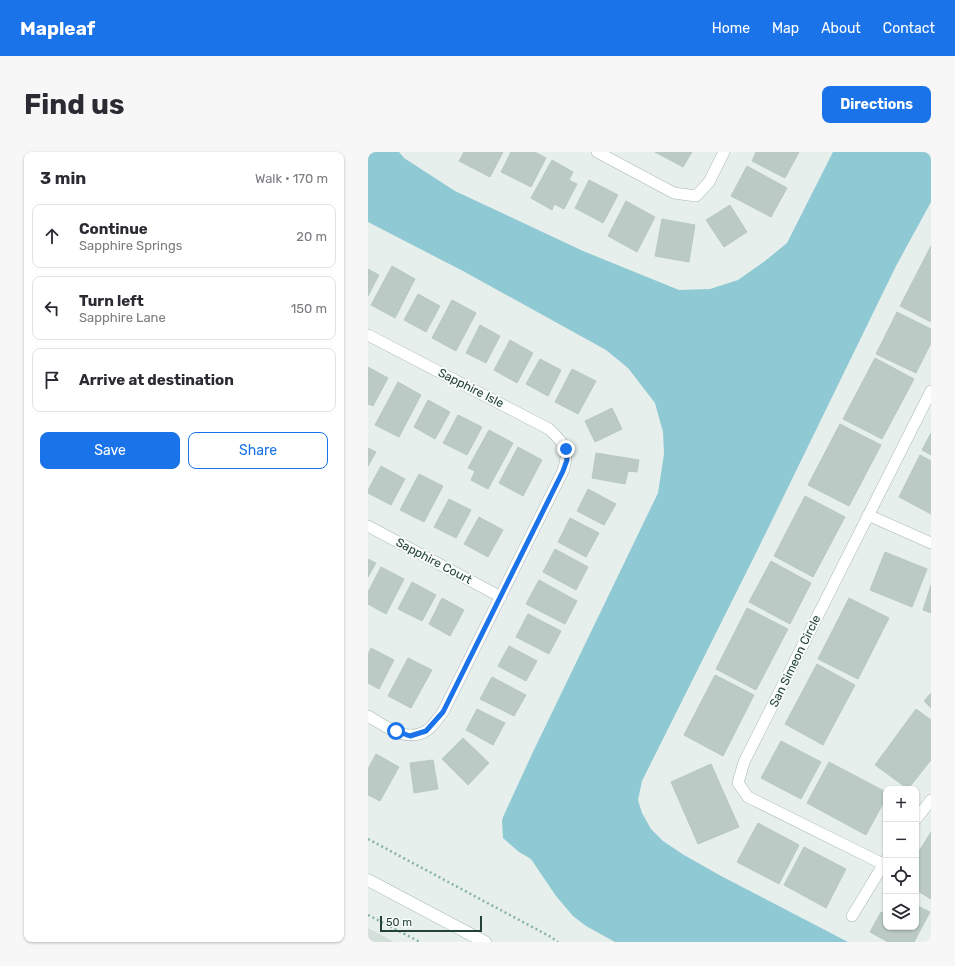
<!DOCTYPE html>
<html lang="en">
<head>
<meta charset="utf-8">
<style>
	body { margin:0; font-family:Rubik,sans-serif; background:#f7f7f7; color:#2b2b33 }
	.controls { position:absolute; right:12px; bottom:12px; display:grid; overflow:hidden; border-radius:8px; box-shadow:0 1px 3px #0004 }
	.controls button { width:36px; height:36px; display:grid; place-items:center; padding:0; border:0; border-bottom:1px solid #e1e1e2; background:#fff; color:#2b2b33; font:20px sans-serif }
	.scale { position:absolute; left:12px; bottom:10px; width:102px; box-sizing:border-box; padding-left:4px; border:2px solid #24423a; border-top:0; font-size:11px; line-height:14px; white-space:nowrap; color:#24423a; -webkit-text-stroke:3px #f7fbf9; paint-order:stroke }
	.stop { position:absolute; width:12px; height:12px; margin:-9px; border:3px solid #1a73e8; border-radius:50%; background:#fff }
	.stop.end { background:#1a73e8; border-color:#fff; box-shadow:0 1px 4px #0008 }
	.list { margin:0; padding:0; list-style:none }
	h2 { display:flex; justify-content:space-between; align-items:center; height:52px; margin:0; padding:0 16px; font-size:17px }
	h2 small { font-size:13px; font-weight:400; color:#7c7c81 }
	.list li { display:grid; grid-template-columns:26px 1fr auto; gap:12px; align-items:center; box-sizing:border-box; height:64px; margin:0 8px 8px; padding:0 8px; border:1px solid #e1e1e2; border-radius:8px }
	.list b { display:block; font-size:15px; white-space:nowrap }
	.list p { margin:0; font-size:13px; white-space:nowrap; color:#7c7c81 }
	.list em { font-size:13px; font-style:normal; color:#7c7c81 }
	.actions { display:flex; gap:8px; padding:12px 16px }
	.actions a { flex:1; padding:9px 0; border:1px solid #1a73e8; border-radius:8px; text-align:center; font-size:14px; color:#1a73e8 }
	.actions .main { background:#1a73e8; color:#fff }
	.icon { flex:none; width:22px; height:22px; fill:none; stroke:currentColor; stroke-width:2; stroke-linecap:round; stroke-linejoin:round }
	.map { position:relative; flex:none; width:563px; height:790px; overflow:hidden; border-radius:8px }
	header { display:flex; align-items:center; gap:24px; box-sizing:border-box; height:56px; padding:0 20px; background:#1a73e8; color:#fff }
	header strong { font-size:19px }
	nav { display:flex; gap:22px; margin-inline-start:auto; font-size:14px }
	.intro { display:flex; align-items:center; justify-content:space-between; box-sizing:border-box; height:96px; padding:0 24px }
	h1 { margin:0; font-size:28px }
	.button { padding:10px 18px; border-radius:8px; background:#1a73e8; color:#fff; font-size:14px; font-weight:700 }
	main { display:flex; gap:24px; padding:0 24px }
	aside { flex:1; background:#fff; border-radius:8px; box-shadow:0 1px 3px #0004 }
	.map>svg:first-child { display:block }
	.built { fill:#d4dfda }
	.water { fill:#8ec9d4 }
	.building { fill:#bbcac4; stroke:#b8c9c2 }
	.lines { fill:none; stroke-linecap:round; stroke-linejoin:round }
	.street-casing { stroke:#a8b8b2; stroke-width:12 }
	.secondary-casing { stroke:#a4bbb3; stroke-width:13 }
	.path { stroke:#86b3a5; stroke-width:2.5; stroke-dasharray:2 3; stroke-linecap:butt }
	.street { stroke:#fff; stroke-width:11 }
	.secondary { stroke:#fff; stroke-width:12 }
	.route { stroke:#1a73e8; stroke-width:5 }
	.labels { text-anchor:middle; stroke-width:4; stroke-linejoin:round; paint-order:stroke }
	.street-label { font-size:12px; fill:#24423a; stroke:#f7fbf9 }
</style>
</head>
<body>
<header>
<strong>Mapleaf</strong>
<nav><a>Home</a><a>Map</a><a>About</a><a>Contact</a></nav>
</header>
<div class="intro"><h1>Find us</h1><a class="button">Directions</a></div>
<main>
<aside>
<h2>3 min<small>Walk · 170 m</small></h2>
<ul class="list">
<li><svg class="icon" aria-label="ahead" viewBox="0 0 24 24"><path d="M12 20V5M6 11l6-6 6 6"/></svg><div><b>Continue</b><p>Sapphire Springs</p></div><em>20 m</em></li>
<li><svg class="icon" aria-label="left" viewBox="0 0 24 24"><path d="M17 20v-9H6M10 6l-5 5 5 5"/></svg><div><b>Turn left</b><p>Sapphire Lane</p></div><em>150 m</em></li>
<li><svg class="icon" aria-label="arrive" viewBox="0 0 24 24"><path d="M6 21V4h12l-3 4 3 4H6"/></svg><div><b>Arrive at destination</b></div></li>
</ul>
<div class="actions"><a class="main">Save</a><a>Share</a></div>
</aside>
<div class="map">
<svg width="563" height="790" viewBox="0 0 563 790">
	<rect width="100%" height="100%" fill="#e6efeb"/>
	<path class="built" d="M 0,776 L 26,790 L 0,790 Z"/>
	<path class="water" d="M 0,0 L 31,0 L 36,6 L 87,39 L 215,99 L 311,138 L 342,137 L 370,128 L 397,109 L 419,91 L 465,0 L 563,0 L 563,50 L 528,114 L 388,401 L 274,629 L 270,648 L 274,661 L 283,677 L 295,689 L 316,703 L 353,724 L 480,790 L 247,790 L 218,774 L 205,764 L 188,744 L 163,707 L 151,700 L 135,686 L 134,669 L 135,665 L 164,602 L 290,341 L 296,302 L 295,280 L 287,251 L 260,216 L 238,198 L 95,119 L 0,70 Z"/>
	<path class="building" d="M 96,0 L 135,0 L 122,25 L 91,9 Z
		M 143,0 L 167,0 L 178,6 L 163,35 L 133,20 Z
		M 287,0 L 324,0 L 315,15 Z
		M 388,0 L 431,0 L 417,26 L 384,9 Z
		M 184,8 L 205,20 L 201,28 L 209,32 L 196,57 L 186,52 L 184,58 L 163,46 Z
		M 379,14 L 419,36 L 403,65 L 363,44 Z
		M 221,28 L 250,43 L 235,71 L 207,56 Z
		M 258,49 L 287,65 L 269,100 L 240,84 Z
		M 362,53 L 379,80 L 356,95 L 338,68 Z
		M 294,67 L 327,73 L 321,110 L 287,104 Z
		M 563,94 L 563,170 L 532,154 Z
		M 24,114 L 47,127 L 27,166 L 3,153 Z
		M 0,117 L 11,123 L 0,144 Z
		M 50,142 L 72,154 L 58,180 L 36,168 Z
		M 84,148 L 108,161 L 88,199 L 64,186 Z
		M 529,160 L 563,177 L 563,191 L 548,221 L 508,202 Z
		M 112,173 L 132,184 L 118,211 L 98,201 Z
		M 142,188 L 165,201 L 149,231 L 126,218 Z
		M 507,206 L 546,227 L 514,287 L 475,267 Z
		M 172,207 L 193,218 L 180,244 L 158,232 Z
		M 0,215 L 20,226 L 5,254 L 0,252 Z
		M 204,217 L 228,229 L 210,262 L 187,250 Z
		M 30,230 L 53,243 L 31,285 L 7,273 Z
		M 60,248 L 82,260 L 67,287 L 46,275 Z
		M 244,256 L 254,277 L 227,290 L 217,269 Z
		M 90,263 L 114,275 L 99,303 L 75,291 Z
		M 472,272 L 513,293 L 481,354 L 440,333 Z
		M 121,278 L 145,291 L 120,337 L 103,328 L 107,319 L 100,316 Z
		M 563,281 L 563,303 L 554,298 Z
		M 150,295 L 174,308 L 155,344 L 131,331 Z
		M 0,296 L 8,300 L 0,314 Z
		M 228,301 L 271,308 L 269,320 L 260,319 L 257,332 L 224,326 Z
		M 552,303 L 563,309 L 563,362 L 531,345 Z
		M 13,314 L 37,327 L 23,353 L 0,341 L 0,338 Z
		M 51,322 L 75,334 L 56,370 L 32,358 Z
		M 220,337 L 248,352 L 236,373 L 209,359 Z
		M 437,344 L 477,365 L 445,425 L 406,404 Z
		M 81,347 L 103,358 L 88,386 L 66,375 Z
		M 111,365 L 135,378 L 120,405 L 96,392 Z
		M 202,366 L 231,381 L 218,405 L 190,390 Z
		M 187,397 L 220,415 L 208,438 L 175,420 Z
		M 517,400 L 559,417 L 544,455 L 502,438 Z
		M 0,407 L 8,411 L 0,425 Z
		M 403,409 L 443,431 L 422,472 L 381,450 Z
		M 13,415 L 36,427 L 18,462 L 0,452 L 0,440 Z
		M 171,428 L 209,449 L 197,472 L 158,452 Z
		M 44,430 L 68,443 L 54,469 L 30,457 Z
		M 563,433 L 563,461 L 555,458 Z
		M 74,446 L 96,458 L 82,484 L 61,472 Z
		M 481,446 L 521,466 L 490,527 L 450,507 Z
		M 379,456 L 420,477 L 388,538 L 348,517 Z
		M 160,462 L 193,479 L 181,502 L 148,485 Z
		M 141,494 L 169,509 L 158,529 L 130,514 Z
		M 3,496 L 26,508 L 11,537 L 0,531 L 0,502 Z
		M 40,506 L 64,518 L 43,556 L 20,544 Z
		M 449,512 L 487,533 L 455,593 L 417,572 Z
		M 347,523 L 386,543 L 355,604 L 316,583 Z
		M 124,525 L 158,543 L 146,564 L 112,547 Z
		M 563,541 L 563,556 L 556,549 Z
		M 109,557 L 137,571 L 125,593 L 98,578 Z
		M 548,557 L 563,568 L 563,608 L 540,637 L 507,613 Z
		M 95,586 L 121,611 L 100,633 L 74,607 Z
		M 413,589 L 453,610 L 433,647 L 393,626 Z
		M 8,602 L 31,615 L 12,649 L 0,643 L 0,617 Z
		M 65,608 L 70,637 L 46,641 L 42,611 Z
		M 461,610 L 518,640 L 518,646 L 498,683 L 439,651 Z
		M 343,612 L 371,675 L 330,692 L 303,630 Z
		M 390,671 L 431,693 L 411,732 L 369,710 Z
		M 563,680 L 563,747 L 548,738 L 548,704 Z
		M 436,695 L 478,717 L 458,756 L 416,733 Z
		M 548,753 L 562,760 L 546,790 L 520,790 L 502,780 L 513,760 L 518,762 L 518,775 L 548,775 Z"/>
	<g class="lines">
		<defs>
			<path id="street" d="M 229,0 L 306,41 L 328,44 L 341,30 L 356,0
				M 0,183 L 181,277 C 197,292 202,298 195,319 L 75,560 C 70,566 65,575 58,579 C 38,591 17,574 0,564
				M 500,363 L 563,391
				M 0,374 L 133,445
				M 548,667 L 563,648
				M 515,712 L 380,645 L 370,631 L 376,610 L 563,239
				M 484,764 L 518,708"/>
			<path id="secondary" d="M 0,728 L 117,790"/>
		</defs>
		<use href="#street" class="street-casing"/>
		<use href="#secondary" class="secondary-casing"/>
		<path class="path" d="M 0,687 L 183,785 L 190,790
			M 0,763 L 52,790"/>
		<use href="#street" class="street"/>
		<use href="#secondary" class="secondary"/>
	</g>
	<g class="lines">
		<path class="route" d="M 28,579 L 42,584 L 58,579 L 75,560 L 195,319 L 199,308 L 198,297"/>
	</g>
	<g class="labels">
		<g class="street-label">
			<text transform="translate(103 236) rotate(27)" y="4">Sapphire Isle</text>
			<text transform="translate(66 409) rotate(28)" y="4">Sapphire Court</text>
			<text transform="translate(427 509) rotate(-64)" y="4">San Simeon Circle</text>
		</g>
	</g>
</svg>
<div class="controls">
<button>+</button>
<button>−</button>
<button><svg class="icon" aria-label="locate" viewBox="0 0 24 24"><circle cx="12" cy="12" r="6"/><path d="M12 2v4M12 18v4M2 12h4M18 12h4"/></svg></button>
<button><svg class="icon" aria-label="layers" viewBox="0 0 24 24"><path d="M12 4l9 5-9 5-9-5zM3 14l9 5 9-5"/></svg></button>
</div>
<div class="scale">50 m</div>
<div class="stop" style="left:28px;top:579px"></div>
<div class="stop end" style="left:198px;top:297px"></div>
</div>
</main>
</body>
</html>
